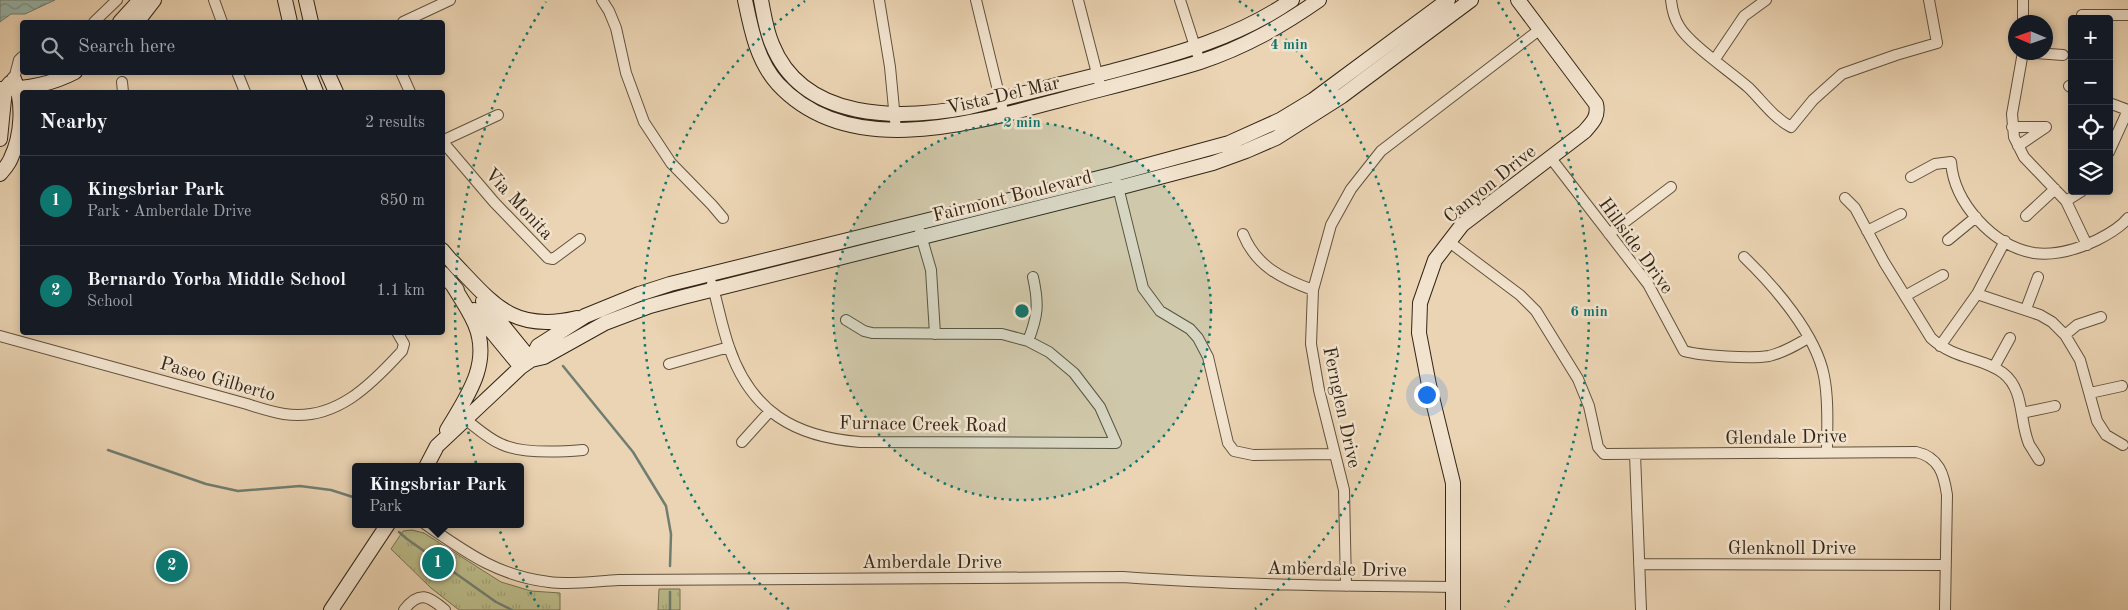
<!DOCTYPE html>
<html lang="en">
<head>
<meta charset="utf-8">
<style>
	body { margin:0; font-family:"Old Standard TT",serif; background:#242831; color:#f1f3f6 }
	.controls { position:absolute; right:15px; top:15px; display:grid; overflow:hidden; border-radius:5px; box-shadow:0 2px 8px #0003 }
	.controls button { width:45px; height:45px; display:grid; place-items:center; padding:0; border:0; border-bottom:1px solid #363941; background:#171b24; color:#f1f3f6; font:25px sans-serif }
	.compass { position:absolute; left:2008px; top:15px; width:45px; height:45px; border-radius:50%; background:#171b24; box-shadow:0 2px 8px #0003; rotate:272deg }
	.you { position:absolute; left:1426px; top:394px; width:18px; height:18px; margin:-12px; border:4px solid #fff; border-radius:50%; background:#1a73e8; box-shadow:0 0 0 8px #1a73e833 }
	.badge { display:grid; place-items:center; width:32px; height:32px; border-radius:50%; background:#0f766e; color:#fff; font-size:16px; font-weight:700 }
	.pin { position:absolute; translate:-50% -50%; border:2px solid #fff; box-shadow:0 1px 5px #0006 }
	.popup { position:absolute; left:352px; top:463px; width:172px; height:65px; box-sizing:border-box; display:grid; place-content:center; border-radius:5px; background:#171b24; filter:drop-shadow(0 1px 4px #0005); font-size:16px; white-space:nowrap; color:#9ea1a6 }
	.popup b { font-size:19px; color:#f1f3f6 }
	.popup::after { content:''; position:absolute; left:50%; top:100%; margin-left:-10px; border:10px solid transparent; border-top-color:#171b24 }
	.list { margin:0; padding:0; list-style:none }
	h2 { display:flex; justify-content:space-between; align-items:center; height:65px; margin:0; padding:0 20px; font-size:21px }
	h2 small { font-size:16px; font-weight:400; color:#9ea1a6 }
	.list li { display:grid; grid-template-columns:32px 1fr auto; gap:15px; align-items:center; box-sizing:border-box; height:90px; padding:0 20px; border-top:1px solid #363941 }
	.list b { display:block; font-size:19px; white-space:nowrap }
	.list p { margin:0; font-size:16px; white-space:nowrap; color:#9ea1a6 }
	.list em { font-size:16px; font-style:normal; color:#9ea1a6 }
	.icon { flex:none; width:28px; height:28px; fill:none; stroke:currentColor; stroke-width:2; stroke-linecap:round; stroke-linejoin:round }
	.map { position:relative; flex:none; width:2128px; height:610px; overflow:hidden }
	.search { position:absolute; background:#171b24; box-shadow:0 2px 8px #0003; left:20px; top:20px; width:425px; height:55px; display:flex; align-items:center; gap:12px; box-sizing:border-box; padding:0 18px; border-radius:5px; color:#9ea1a6; font-size:19px }
	.panel { position:absolute; background:#171b24; box-shadow:0 2px 8px #0003; left:20px; top:90px; width:425px; height:245px; border-radius:5px }
	.map>svg:first-child { display:block }
	.grass { fill:url(#grass-tufts); stroke:#777150 }
	.water { fill:url(#water-waves); stroke:#707e71 }
	.lines { fill:none; stroke-linecap:round; stroke-linejoin:round }
	.stream { stroke:#707e71; stroke-width:2.5 }
	.street-casing { stroke:#61523d; stroke-width:12 }
	.secondary-casing { stroke:#332616; stroke-width:16 }
	.street { stroke:#f2e3ce; stroke-width:10 }
	.secondary { stroke:#f2e3ce; stroke-width:14 }
	.ring { fill:none; stroke:#0f766e; stroke-width:2.5; stroke-dasharray:2.5 5 }
	.labels { text-anchor:middle; stroke-width:5; stroke-linejoin:round; paint-order:stroke }
	.street-label { font-size:19px; fill:#332616; stroke:#f2e3ce }
	.centre { fill:#0f766e; stroke:#f2e3ce; stroke-width:2.5 }
	.ring-label { font-size:15px; text-anchor:middle; font-weight:bold; fill:#0f766e; stroke:#f2e3ce; stroke-width:5; stroke-linejoin:round; paint-order:stroke }
</style>
</head>
<body>
<div class="map">
<svg width="2128" height="610" viewBox="0 0 2128 610">
	<defs>
		<pattern id="grass-tufts" width="24" height="20" patternUnits="userSpaceOnUse" patternTransform="scale(1.25)"><rect width="24" height="20" fill="#bbbc8a"/><path d="M3 7l-1-3M5 7V3M7 7l1-3M15 17l-1-3M17 17v-4M19 17l1-3" fill="none" stroke="#a1a176"/></pattern>
		<pattern id="water-waves" width="16" height="10" patternUnits="userSpaceOnUse" patternTransform="scale(1.25)"><rect width="16" height="10" fill="#98b8ad"/><path d="M0 5q4-4 8 0t8 0" fill="none" stroke="#7d958c"/></pattern>
	</defs>
	<rect width="100%" height="100%" fill="#ebd4b3"/>
	<filter id="stains"><feTurbulence type="fractalNoise" baseFrequency=".004" numOctaves="4"/><feColorMatrix values="0 0 0 0 .2 0 0 0 0 .09 0 0 0 0 .02 0 0 0 .5 -.17"/></filter>
	<radialGradient id="worn" r=".72"><stop offset=".6" stop-color="#630" stop-opacity="0"/><stop offset="1" stop-color="#630" stop-opacity=".3"/></radialGradient>
	<path class="grass" d="M 412,530 L 424,533 L 501,582 L 531,591 L 560,593 L 560,610 L 459,610 L 431,588 L 391,549 L 403,531 Z
		M 659,589 L 680,589 L 680,610 L 658,610 Z"/>
	<path class="water" d="M 0,0 L 55,0 L 25,14 L 11,14 L 0,22 Z"/>
	<g class="lines">
		<path class="stream" d="M 563,366 L 633,452 L 666,506 L 671,534 L 670,566
			M 108,450 L 206,484 L 238,491 L 300,486 L 331,490 L 356,498
			M 399,532 L 407,539 L 496,602 L 512,610
			M 670,592 L 670,610"/>
		<defs>
			<path id="street" d="M 214,0 L 222,22
				M 602,0 L 609,11 L 616,28 L 626,73 L 644,122 L 671,163 L 712,205 L 723,218
				M 879,0 L 890,67 L 896,130
				M 976,0 L 1004,115
				M 1078,0 L 1101,89
				M 1180,0 L 1200,62
				M 1671,0 C 1672,9 1674,18 1679,26 C 1689,44 1731,72 1749,88 C 1763,102 1773,117 1791,127 L 1813,100 L 1842,74 L 1896,55 L 1937,43 L 1929,0
				M 2082,15 L 2128,15
				M 94,22 L 117,0
				M 403,22 L 450,0
				M 2023,22 L 2023,0
				M 2023,52 L 2012,114 L 2014,137 L 2024,157 L 2066,201 L 2087,245
				M 2023,52 L 2063,55
				M 1715,59 L 1744,16 L 1766,0
				M 237,72 L 245,92
				M 401,72 L 410,92
				M 14,79 L 19,60 L 22,57
				M 122,82 L 123,92
				M 2069,86 L 2072,88
				M 2109,103 L 2128,110
				M 2012,127 L 2046,127 L 2018,146
				M 442,141 L 494,202 L 548,258 L 553,259 L 580,239
				M 442,141 L 498,115
				M 2109,152 L 2128,110
				M 1550,157 L 1648,284 L 1684,351 C 1702,356 1751,359 1769,356 C 1783,353 1796,345 1808,338
				M 1911,177 L 1935,164 L 1951,162 C 1954,203 1993,246 2034,253 C 2055,256 2078,249 2097,240 C 2107,235 2121,227 2128,218
				M 1117,183 L 1143,288 L 1160,311 L 1190,329 L 1198,338 L 1208,357 L 1228,443 L 1234,451 L 1253,455 L 1334,454
				M 1845,198 L 1855,208 L 1884,262 L 1931,338 C 1955,360 1982,357 2003,373 C 2025,390 2019,421 2029,444 C 2032,449 2036,455 2039,460
				M 2066,201 L 2082,191
				M 2026,216 L 2055,189
				M 1867,231 L 1901,214
				M 920,232 L 931,270 L 935,334
				M 1243,234 C 1256,266 1282,279 1313,290
				M 1609,234 L 1671,187
				M 1948,240 L 1976,217
				M 1448,241 L 1520,295 L 1536,311 L 1578,379 L 1589,406 L 1598,447 L 1604,454 L 1916,452 C 1939,457 1944,474 1947,495 L 1945,610
				M 1744,257 C 1774,286 1816,334 1824,376 C 1829,401 1827,428 1827,453
				M 712,284 C 718,305 722,327 729,347 C 751,412 795,437 860,442 L 1116,443 L 1100,407 L 1074,373 L 1049,352 L 1028,341 L 1002,334 L 872,333 L 864,331 L 846,320
				M 1977,294 L 2040,315 L 2052,322 L 2065,335 L 2080,360 L 2097,421 L 2106,435 L 2123,445
				M 1905,296 L 1943,275
				M 2026,309 L 2038,277
				M 2065,335 L 2077,325 L 2101,317
				M 0,336 L 247,404 C 259,408 272,412 284,414 C 335,422 371,385 402,351 L 404,344 L 397,332
				M 1028,341 C 1038,316 1039,304 1033,277
				M 1940,346 L 1977,294 L 2005,241
				M 669,364 L 729,347
				M 1994,367 L 2010,338
				M 2090,393 L 2122,386
				M 2022,413 L 2055,406
				M 465,419 C 477,428 487,438 501,444 C 522,454 560,452 583,450
				M 742,442 L 770,411
				M 1635,454 L 1641,610
				M 425,524 C 467,553 498,576 549,582 C 571,585 597,581 619,580 L 1123,577 C 1233,585 1343,586 1453,587
				M 1639,564 L 1946,565
				M 1346,586 L 1344,490 L 1319,390 L 1311,344 L 1313,290 L 1331,225 L 1351,189 L 1381,151 L 1539,30
				M 404,610 C 419,590 429,596 445,610"/>
			<path id="secondary" d="M 285,0 L 290,22
				M 306,0 L 311,22
				M 745,0 C 751,29 757,61 778,84 C 850,162 977,122 1064,99 C 1109,87 1155,76 1200,62 C 1245,47 1280,27 1319,0
				M 761,0 C 764,15 766,30 772,44 C 803,122 900,120 969,107 C 1017,95 1065,83 1113,71 C 1176,54 1237,38 1292,0
				M 120,22 L 140,0
				M 137,22 L 154,0
				M 308,72 L 316,92
				M 327,72 L 336,92
				M 0,89 C 25,89 52,84 75,72
				M 0,139 L 5,89 L 10,83
				M 0,174 C 4,169 9,164 11,158 C 22,135 24,102 14,79
				M 442,250 L 458,269
				M 453,262 C 494,305 513,333 577,318
				M 442,273 L 457,290
				M 483,301 L 531,360
				M 474,310 L 521,367
				M 531,360 L 538,346 L 585,316 L 639,294 L 670,284 L 1115,174 L 1229,143 L 1280,120 L 1313,100 L 1448,0
				M 447,430 C 466,398 492,364 475,324 C 469,310 460,297 452,284
				M 426,467 L 437,446 L 521,367 L 531,360 L 544,357 L 605,323 L 650,306 L 683,297 L 1118,188 L 1213,163 L 1246,151 L 1276,138 L 1342,96 L 1471,0
				M 331,610 L 388,524
				M 1453,610 L 1453,483 L 1429,385 L 1419,333 L 1420,303 L 1435,260 L 1462,225 L 1584,132 C 1592,123 1599,117 1596,104 L 1518,0"/>
		</defs>
		<use href="#street" class="street-casing"/>
		<use href="#secondary" class="secondary-casing"/>
		<use href="#street" class="street"/>
		<use href="#secondary" class="secondary"/>
	</g>
	<circle cx="1022" cy="311" r="189" fill="#0f766e" fill-opacity=".12"/>
	<g class="ring">
		<circle cx="1022" cy="311" r="189"/>
		<path d="M789 609A378 378 0 0 1 805 1M1239 1A378 378 0 0 1 1255 609"/>
		<path d="M539 607A567 567 0 0 1 546 2M1498 2A567 567 0 0 1 1505 607"/>
	</g>
	<g class="labels">
		<g class="street-label">
			<text transform="translate(1003 94) rotate(-13)" y="7">Vista Del Mar</text>
			<text transform="translate(1489 183) rotate(-39)" y="7">Canyon Drive</text>
			<text transform="translate(1012 195) rotate(-14)" y="7">Fairmont Boulevard</text>
			<text transform="translate(520 203) rotate(47)" y="7">Via Monita</text>
			<text transform="translate(1637 245) rotate(54)" y="7">Hillside Drive</text>
			<text transform="translate(218 378) rotate(16)" y="7">Paseo Gilberto</text>
			<text transform="translate(1343 407) rotate(78)" y="7">Fernglen Drive</text>
			<text transform="translate(923 423) rotate(1)" y="7">Furnace Creek Road</text>
			<text transform="translate(1786 436) rotate(-1)" y="7">Glendale Drive</text>
			<text x="1792" y="554">Glenknoll Drive</text>
			<text x="932" y="568">Amberdale Drive</text>
			<text transform="translate(1337 568) rotate(1)" y="7">Amberdale Drive</text>
		</g>
	</g>
	<circle cx="1022" cy="311" r="8" class="centre"/>
	<g class="ring-label">
		<text x="1289" y="49">4 min</text>
		<text x="1022" y="127">2 min</text>
		<text x="1589" y="316">6 min</text>
	</g>
	<rect width="100%" height="100%" filter="url(#stains)"/>
	<rect width="100%" height="100%" fill="url(#worn)"/>
</svg>
<div class="controls">
<button>+</button>
<button>−</button>
<button><svg class="icon" aria-label="locate" viewBox="0 0 24 24"><circle cx="12" cy="12" r="6"/><path d="M12 2v4M12 18v4M2 12h4M18 12h4"/></svg></button>
<button><svg class="icon" aria-label="layers" viewBox="0 0 24 24"><path d="M12 4l9 5-9 5-9-5zM3 14l9 5 9-5"/></svg></button>
</div>
<svg class="compass" viewBox="-18 -18 36 36"><path d="M0-13l5 13h-10z" fill="#e53935"/><path d="M0 13l5-13h-10z" fill="#9ea1a6"/></svg>
<div class="you"></div>
<div class="pin badge" style="left:438px;top:563px">1</div>
<div class="popup"><b>Kingsbriar Park</b>Park</div>
<div class="pin badge" style="left:172px;top:566px">2</div>
<div class="search"><svg class="icon" aria-label="search" viewBox="0 0 24 24"><circle cx="10" cy="10" r="6"/><path d="M15 15l6 6"/></svg>Search here</div>
<section class="panel">
<h2>Nearby<small>2 results</small></h2>
<ul class="list">
<li><span class="badge">1</span><div><b>Kingsbriar Park</b><p>Park · Amberdale Drive</p></div><em>850 m</em></li>
<li><span class="badge">2</span><div><b>Bernardo Yorba Middle School</b><p>School</p></div><em>1.1 km</em></li>
</ul>
</section>
</div>
</body>
</html>
